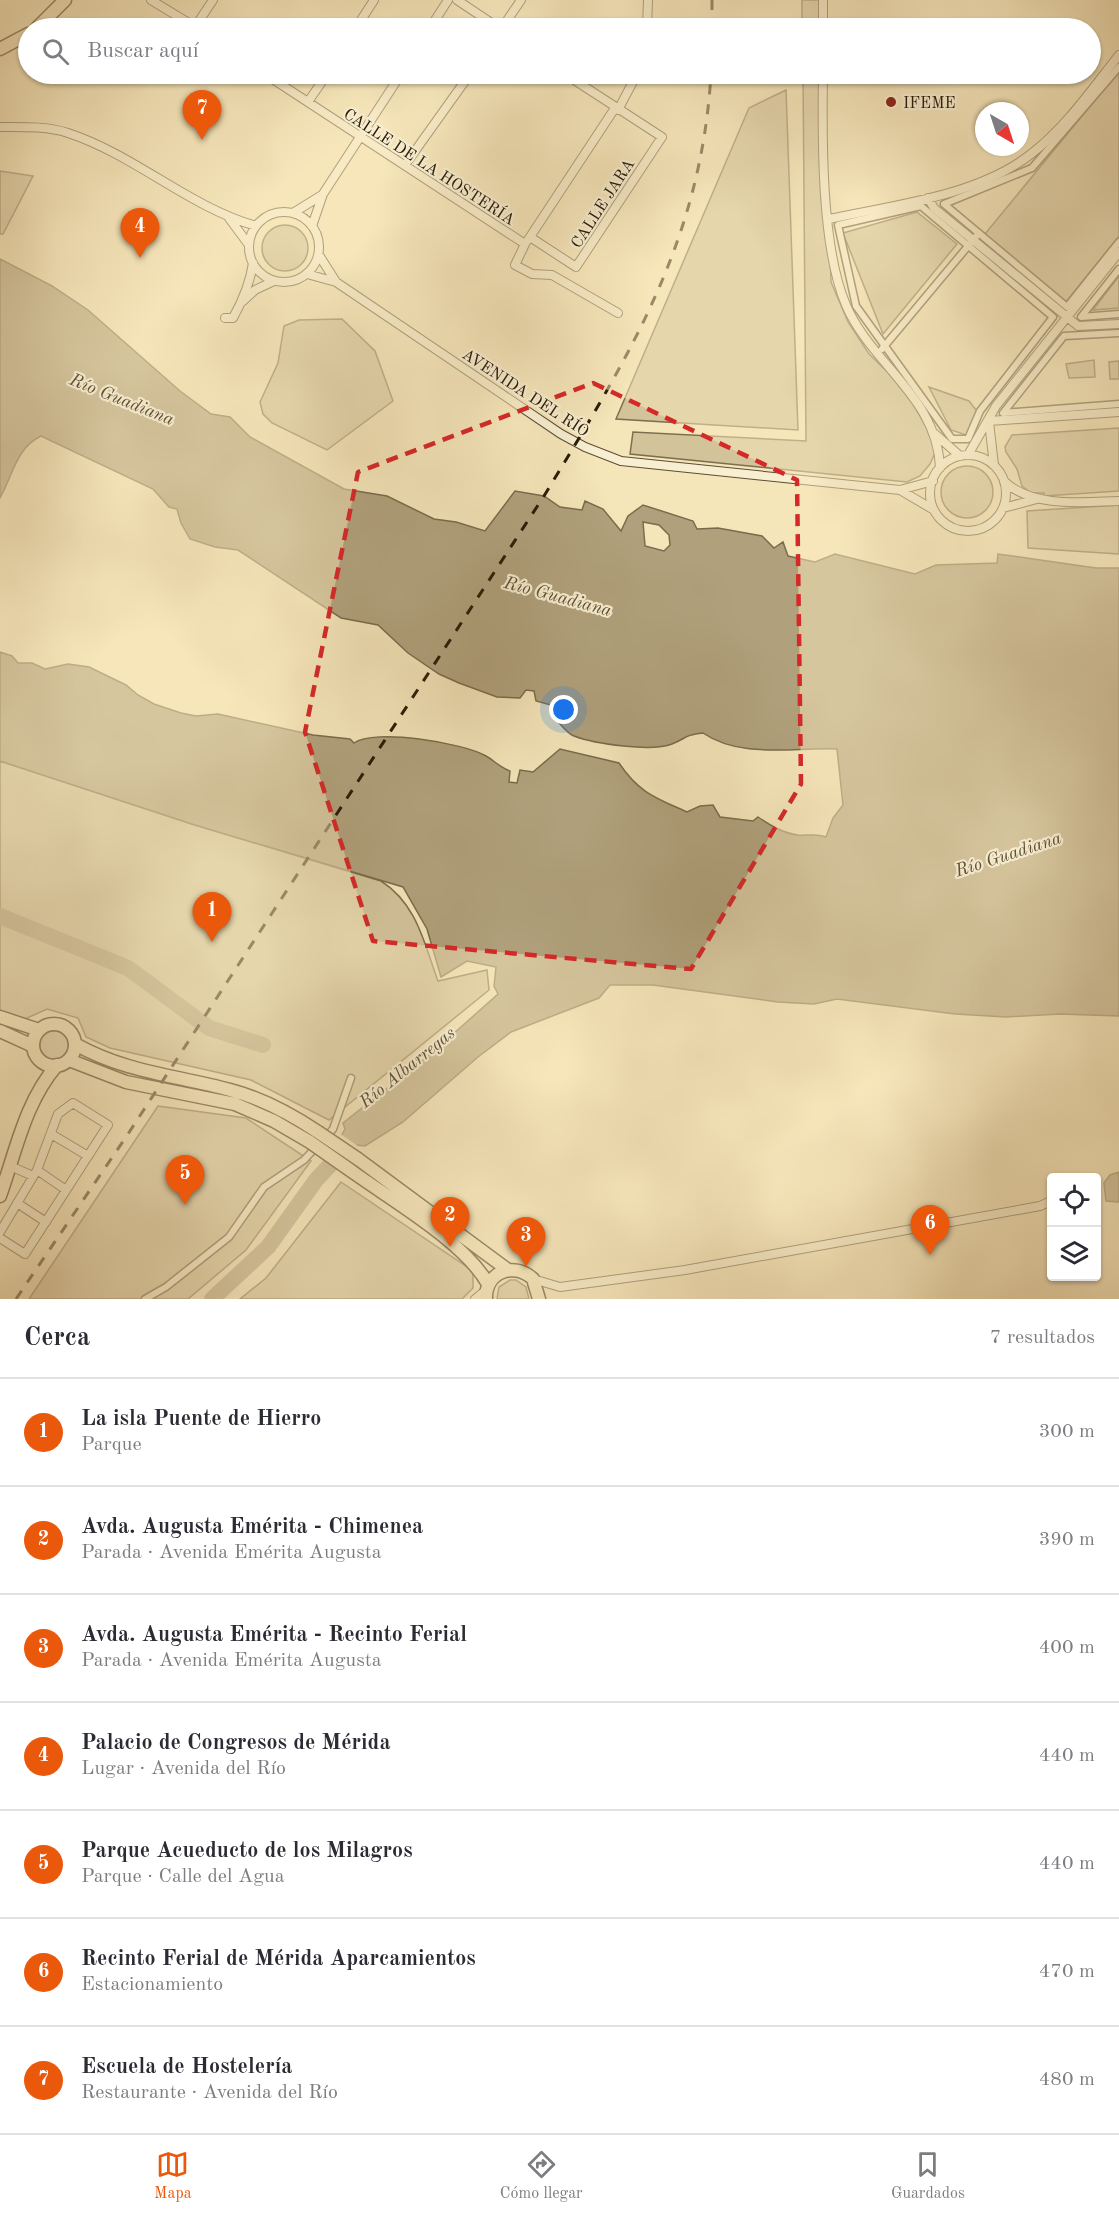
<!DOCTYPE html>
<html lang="es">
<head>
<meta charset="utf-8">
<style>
	body { margin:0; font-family:"Old Standard TT",serif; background:#f2f2f3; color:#2b2b33 }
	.controls { position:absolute; right:18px; bottom:18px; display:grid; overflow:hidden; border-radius:6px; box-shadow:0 2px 4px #0004 }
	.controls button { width:54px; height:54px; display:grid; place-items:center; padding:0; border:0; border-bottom:2px solid #e1e1e2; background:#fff; color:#2b2b33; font:30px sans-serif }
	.compass { position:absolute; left:975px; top:102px; width:54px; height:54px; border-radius:50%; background:#fff; box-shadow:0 2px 4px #0004; rotate:141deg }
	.you { position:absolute; left:564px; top:710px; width:21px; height:21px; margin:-15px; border:4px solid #fff; border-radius:50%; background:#1a73e8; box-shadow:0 0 0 9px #1a73e833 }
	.badge { display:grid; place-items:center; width:39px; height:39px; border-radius:50%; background:#ea580c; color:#fff; font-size:20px; font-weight:700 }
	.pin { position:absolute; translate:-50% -50px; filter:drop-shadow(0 2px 3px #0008) }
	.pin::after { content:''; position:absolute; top:32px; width:21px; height:18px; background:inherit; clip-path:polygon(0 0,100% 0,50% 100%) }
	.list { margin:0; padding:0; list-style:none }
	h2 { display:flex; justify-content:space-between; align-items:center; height:78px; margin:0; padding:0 24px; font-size:26px }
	h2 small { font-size:20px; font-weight:400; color:#7c7c81 }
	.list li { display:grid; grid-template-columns:39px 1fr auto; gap:18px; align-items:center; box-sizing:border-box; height:108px; padding:0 24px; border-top:2px solid #e1e1e2 }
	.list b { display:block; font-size:22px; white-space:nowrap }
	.list p { margin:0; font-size:20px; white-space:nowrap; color:#7c7c81 }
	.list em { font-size:20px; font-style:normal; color:#7c7c81 }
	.icon { flex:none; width:33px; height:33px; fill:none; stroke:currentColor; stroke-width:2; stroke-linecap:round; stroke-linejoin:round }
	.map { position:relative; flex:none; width:1119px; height:1299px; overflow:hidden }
	.search { position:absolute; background:#fff; box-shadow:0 2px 4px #0004; left:18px; right:18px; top:18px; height:66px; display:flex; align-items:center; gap:15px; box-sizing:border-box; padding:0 21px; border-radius:33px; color:#7c7c81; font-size:22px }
	.sheet { height:834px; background:#fff }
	nav { display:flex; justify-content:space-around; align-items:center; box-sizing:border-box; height:84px; border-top:2px solid #e1e1e2; background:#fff; font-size:16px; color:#7c7c81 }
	nav a { display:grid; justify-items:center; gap:3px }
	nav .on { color:#ea580c }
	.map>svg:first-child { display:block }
	.green { fill:#d2c39b; stroke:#7e6e50; stroke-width:1.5 }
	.water { fill:#b0a17c; stroke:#7a6b4c; stroke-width:1.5; fill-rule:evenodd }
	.pier { fill:#f5e6ba }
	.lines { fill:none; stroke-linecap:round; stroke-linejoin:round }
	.river { stroke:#b0a17c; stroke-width:16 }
	.pedestrian-casing { stroke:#5d4d32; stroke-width:9 }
	.minor-casing { stroke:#5d4d32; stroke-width:10 }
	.primary-casing { stroke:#2a1a04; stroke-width:15 }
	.pedestrian { stroke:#f8efd2; stroke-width:6 }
	.minor { stroke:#f8efd2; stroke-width:8 }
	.primary { stroke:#f5e6ba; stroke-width:12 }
	.rail { stroke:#2a1a04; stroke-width:3; stroke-dasharray:10 10; stroke-linecap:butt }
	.primary-bridge-casing { stroke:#2a1a04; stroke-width:15; stroke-linecap:butt }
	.primary-bridge { stroke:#f5e6ba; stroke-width:12 }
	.marked { fill:none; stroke:#d62828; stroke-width:4.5; stroke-dasharray:12 8; stroke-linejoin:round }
	.poi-dot { fill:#8f2418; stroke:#f8efd2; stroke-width:2 }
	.labels { text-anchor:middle; stroke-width:4.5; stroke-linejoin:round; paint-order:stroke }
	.poi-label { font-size:16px; fill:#2a1a04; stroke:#f8efd2; text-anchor:start }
	.street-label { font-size:16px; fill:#2a1a04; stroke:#f8efd2 }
	.water-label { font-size:18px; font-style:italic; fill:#605034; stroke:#f8efd2 }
</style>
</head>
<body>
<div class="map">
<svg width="1119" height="1299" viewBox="0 0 1119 1299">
	<rect width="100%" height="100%" fill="#f5e6ba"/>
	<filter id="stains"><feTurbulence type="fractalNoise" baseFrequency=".00333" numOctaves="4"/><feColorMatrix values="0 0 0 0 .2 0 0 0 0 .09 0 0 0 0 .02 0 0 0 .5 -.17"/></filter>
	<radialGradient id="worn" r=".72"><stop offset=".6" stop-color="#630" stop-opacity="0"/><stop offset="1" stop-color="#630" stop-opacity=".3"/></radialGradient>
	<path class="green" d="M 802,0 L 821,0 L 822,28 L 802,28 Z
		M 1119,71 L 1119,236 L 1065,303 L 985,234 Z
		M 803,74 L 824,74 L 831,282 L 848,322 L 869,354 L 904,388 L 933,439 L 935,453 L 930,464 L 920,476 L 907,482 L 630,454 L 633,432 L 806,441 Z
		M 786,90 L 798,430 L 616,419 L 749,108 Z
		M 0,171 L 33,176 L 3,234 L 0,234 Z
		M 917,212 L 957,244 L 883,334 L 843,233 Z
		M262 248a23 23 0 1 1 46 0a23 23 0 1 1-46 0Z
		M 1119,276 L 1119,308 L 1093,310 Z
		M 342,319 L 375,351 L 393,401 L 327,450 L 272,423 L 263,414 L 260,402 L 278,363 L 284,326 L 299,320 Z
		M 1094,360 L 1095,377 L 1069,378 L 1066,364 Z
		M 1119,361 L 1119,379 L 1110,379 L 1109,362 Z
		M 929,387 L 969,401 L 977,411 L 966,435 L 951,430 Z
		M 1119,428 L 1119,491 L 1044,496 L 1044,493 L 1031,493 L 1022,486 L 1017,469 L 1006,452 L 1005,447 L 1012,435 Z
		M941 492a26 26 0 1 1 52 0a26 26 0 1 1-52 0Z
		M 1119,505 L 1119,554 L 1028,548 L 1027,511 Z
		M 0,761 L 195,825 L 381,881 C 417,904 424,943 438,981 L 487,970 L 489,990 L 329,1120 L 251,1080 L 110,1048 L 86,1037 L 78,1018 L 47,1009 L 25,1019 L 0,1010 Z
		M40 1045a14 14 0 1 1 28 0a14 14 0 1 1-28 0Z
		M 158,1106 L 246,1118 L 311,1161 L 246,1250 L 188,1299 L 29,1299 Z
		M 341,1182 L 473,1271 L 473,1288 L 462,1299 L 240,1299 L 266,1278 Z
		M 510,1280 L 516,1280 L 526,1287 L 529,1299 L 497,1299 L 499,1287 Z"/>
	<path class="water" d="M 0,259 L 52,286 L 88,310 L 180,391 L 211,414 L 230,417 L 250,437 L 344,489 L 387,496 L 434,519 L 456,522 L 485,531 L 515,491 L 544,496 L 560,507 L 582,510 L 585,501 L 603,509 L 621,531 L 628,516 L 643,505 L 693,521 L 697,529 L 718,528 L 762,536 L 774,548 L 783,542 L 788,556 L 815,562 L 835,554 L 915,574 L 936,565 L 997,563 L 998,554 L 1096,568 L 1119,568 L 1119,1016 L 1060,1014 L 1006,1017 L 955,1014 L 837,999 L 814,1004 L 778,1002 L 653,985 L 610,985 L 599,998 L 511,1032 L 478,1057 L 403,1122 L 365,1146 L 356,1145 L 316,1180 L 345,1129 L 343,1123 L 433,1052 L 498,994 L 494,986 L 496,967 L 467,961 L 441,977 L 427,929 L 403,887 L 195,825 L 0,761 L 0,652 L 12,656 L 18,663 L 32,663 L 45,669 L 68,664 L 89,667 L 126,685 L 138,695 L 154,704 L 181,713 L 196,716 L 218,714 L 313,735 L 350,739 L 354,743 C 374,728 464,743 486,756 C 495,761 499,767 510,771 L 509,782 L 517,783 L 520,770 L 533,772 L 560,749 L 619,763 C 639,793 656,798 687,812 L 700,806 L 713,805 L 720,817 L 753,821 L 758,817 C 770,825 782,833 798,835 C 808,836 816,833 826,837 L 833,818 L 843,805 L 837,749 C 793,747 741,759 703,733 C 684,735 687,738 672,744 C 652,752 595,744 574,736 C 566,733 557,720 551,713 L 551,705 L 536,701 L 534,691 L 526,690 L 520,698 L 497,697 L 459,683 L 439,674 L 408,653 L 378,625 L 341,618 L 238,550 L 215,547 L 190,539 L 181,523 L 177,509 L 169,507 L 153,489 L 41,436 C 16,448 13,475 0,498 ZM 643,522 L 659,525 L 669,535 L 670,545 L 664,551 L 645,546 Z
		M 1119,1172 L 1119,1202 L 1106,1201 L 1104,1183 L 1110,1175 Z"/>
	<path class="pier" d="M 339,1133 L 361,1148 L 357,1148 L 332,1171 L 322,1164 Z"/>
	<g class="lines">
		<path class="river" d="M 0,916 L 128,968 L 209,1028 L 263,1045
			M 212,1299 L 268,1247 L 316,1180 L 332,1163"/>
		<defs>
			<path id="pedestrian" d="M 1119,67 L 1032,168 L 944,204 L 1067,307 L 1119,242
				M 921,206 L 1053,317 L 980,411 L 968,439 L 952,439 L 856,306 L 838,225 Z
				M 1119,269 L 1081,317 L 1119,314
				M 1119,333 L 1064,336 L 1003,413 L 1119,404
				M 882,349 L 979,233
				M 324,1139 L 333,1129 L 351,1078
				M 145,1299 L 166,1287 L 229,1237 L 264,1187 L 304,1160 L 317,1146"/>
			<path id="minor" d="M 151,0 L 197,28
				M 457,0 L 499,28
				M 195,27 L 213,0
				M 356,28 L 374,0
				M 430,28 L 448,0
				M 502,28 L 521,0
				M 647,28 L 648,0
				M 823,28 L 823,0
				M 265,74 L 525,244 L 515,265 L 532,274 L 552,275 L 618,313
				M 823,74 C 822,138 821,247 846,305 C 871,364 938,398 940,468
				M 308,102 L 327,74
				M 618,110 L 637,74
				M 0,127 C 22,127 47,126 68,133 C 135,155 189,207 256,226
				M 405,165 L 470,74
				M 928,198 L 934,208 L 1078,326 L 1119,324
				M249 247a35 35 0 1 1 70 0a35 35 0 1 1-70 0Z
				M 293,213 L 322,195
				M 229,218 L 249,245
				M 829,219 C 894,205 978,196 1031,154 C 1066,127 1092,89 1119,55
				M 312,226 L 323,194 L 401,74
				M 530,237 L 576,267 L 662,137 L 565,74
				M 528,240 L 615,108
				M 319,255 L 336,282
				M 307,274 L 336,282 L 561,434 L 585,447 L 621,461 L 900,490 L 933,481
				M 243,301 L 255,290 L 274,281
				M 225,318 L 233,318 C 243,300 250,284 253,263
				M 989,421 L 1119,412
				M 989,422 L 994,465
				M 935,434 L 960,456
				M 968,455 L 996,406 L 1119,252
				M930 493a38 38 0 1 1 76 0a38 38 0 1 1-76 0Z
				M 1005,482 C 1033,508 1083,502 1119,501
				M 900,490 L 934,510
				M 1003,508 L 1037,499
				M 51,1134 L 88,1156
				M 10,1166 L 33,1176
				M 37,1170 L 66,1190
				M 17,1203 L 46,1222
				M 0,1232 L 37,1170 L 58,1114 L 73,1103 L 108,1125 L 25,1254 L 0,1238
				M 533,1279 L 560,1287 L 685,1270 L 1040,1206 L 1051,1201
				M 475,1299 L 486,1290"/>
			<path id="primary" d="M 37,28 L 65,0
				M 0,49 L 28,34
				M 0,1017 L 39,1030
				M33 1045a21 21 0 1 1 42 0a21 21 0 1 1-42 0Z
				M 0,1031 L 33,1046
				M 75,1044 C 127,1073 175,1075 230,1090 C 261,1098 291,1114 318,1132
				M 69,1060 L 126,1082 L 235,1104 L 274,1121 L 310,1142
				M 358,1159 L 508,1270
				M 350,1170 C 391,1200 464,1241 488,1284
				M 0,1196 C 16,1151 25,1102 57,1065
				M 486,1299 C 485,1272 514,1261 533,1279 L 539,1299"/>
		</defs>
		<use href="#pedestrian" class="pedestrian-casing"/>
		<use href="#minor" class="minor-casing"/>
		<use href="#primary" class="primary-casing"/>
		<use href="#pedestrian" class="pedestrian"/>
		<use href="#minor" class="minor"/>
		<use href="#primary" class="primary"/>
		<path class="rail" d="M 712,0 L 712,28
			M 16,1299 L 128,1134 L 544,496 C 629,356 701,242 711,74"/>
		<defs>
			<path id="primary-bridge" d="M 318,1132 L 358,1159
				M 310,1142 L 350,1170"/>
		</defs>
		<use href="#primary-bridge" class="primary-bridge-casing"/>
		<use href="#primary-bridge" class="primary-bridge"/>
	</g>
	<path d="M0 0H1119V1299H0ZM 593,383 L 797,480 L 801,784 L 691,969 L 373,941 L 305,732 L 358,472 Z" fill="#f5e6ba" fill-opacity=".55" fill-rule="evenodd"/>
	<path class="marked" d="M 593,383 L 797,480 L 801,784 L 691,969 L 373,941 L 305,732 L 358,472 Z"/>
	<circle class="poi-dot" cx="891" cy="102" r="6"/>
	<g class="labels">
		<g class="poi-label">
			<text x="903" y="108">IFEME</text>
		</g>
		<g class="street-label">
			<text transform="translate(430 166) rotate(33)" y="6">CALLE DE LA HOSTERÍA</text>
			<text transform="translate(602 203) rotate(-57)" y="6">CALLE JARA</text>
			<text transform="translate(526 392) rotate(33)" y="6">AVENIDA DEL RÍO</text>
		</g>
		<g class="water-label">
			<text transform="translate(122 399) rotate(22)" y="6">Río Guadiana</text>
			<text transform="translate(558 596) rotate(15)" y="6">Río Guadiana</text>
			<text transform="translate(1008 854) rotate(-18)" y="6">Río Guadiana</text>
			<text transform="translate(407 1067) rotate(-39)" y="6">Río Albarregas</text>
		</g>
	</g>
	<rect width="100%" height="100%" filter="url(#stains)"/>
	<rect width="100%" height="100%" fill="url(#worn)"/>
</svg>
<div class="controls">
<button><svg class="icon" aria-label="locate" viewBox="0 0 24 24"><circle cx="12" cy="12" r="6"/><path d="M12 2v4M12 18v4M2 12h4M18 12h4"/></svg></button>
<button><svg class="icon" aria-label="layers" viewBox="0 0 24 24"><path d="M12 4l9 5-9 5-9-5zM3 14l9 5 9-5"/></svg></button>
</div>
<svg class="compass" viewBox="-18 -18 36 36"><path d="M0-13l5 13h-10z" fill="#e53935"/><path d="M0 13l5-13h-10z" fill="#7c7c81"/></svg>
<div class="you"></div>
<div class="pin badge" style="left:212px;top:942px">1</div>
<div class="pin badge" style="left:450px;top:1247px">2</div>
<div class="pin badge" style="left:526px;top:1267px">3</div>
<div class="pin badge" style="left:140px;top:258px">4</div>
<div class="pin badge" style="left:185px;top:1205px">5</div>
<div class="pin badge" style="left:930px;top:1255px">6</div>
<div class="pin badge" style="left:202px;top:140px">7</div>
<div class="search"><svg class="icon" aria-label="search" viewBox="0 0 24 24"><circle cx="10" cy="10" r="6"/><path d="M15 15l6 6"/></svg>Buscar aquí</div>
</div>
<section class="sheet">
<h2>Cerca<small>7 resultados</small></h2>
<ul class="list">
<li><span class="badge">1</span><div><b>La isla Puente de Hierro</b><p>Parque</p></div><em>300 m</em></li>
<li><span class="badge">2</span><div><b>Avda. Augusta Emérita - Chimenea</b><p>Parada · Avenida Emérita Augusta</p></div><em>390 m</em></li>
<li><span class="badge">3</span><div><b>Avda. Augusta Emérita - Recinto Ferial</b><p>Parada · Avenida Emérita Augusta</p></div><em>400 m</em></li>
<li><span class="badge">4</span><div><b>Palacio de Congresos de Mérida</b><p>Lugar · Avenida del Río</p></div><em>440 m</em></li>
<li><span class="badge">5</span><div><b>Parque Acueducto de los Milagros</b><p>Parque · Calle del Agua</p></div><em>440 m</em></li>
<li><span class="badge">6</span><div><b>Recinto Ferial de Mérida Aparcamientos</b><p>Estacionamiento</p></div><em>470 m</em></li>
<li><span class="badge">7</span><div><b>Escuela de Hostelería</b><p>Restaurante · Avenida del Río</p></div><em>480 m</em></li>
</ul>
</section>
<nav>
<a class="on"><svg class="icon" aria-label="map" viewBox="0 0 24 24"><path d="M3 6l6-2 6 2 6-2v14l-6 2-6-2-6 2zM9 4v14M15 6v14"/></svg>Mapa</a>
<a><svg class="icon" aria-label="directions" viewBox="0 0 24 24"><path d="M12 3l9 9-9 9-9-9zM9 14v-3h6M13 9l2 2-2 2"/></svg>Cómo llegar</a>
<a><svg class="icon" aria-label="saved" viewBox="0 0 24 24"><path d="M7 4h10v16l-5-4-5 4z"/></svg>Guardados</a>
</nav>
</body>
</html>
